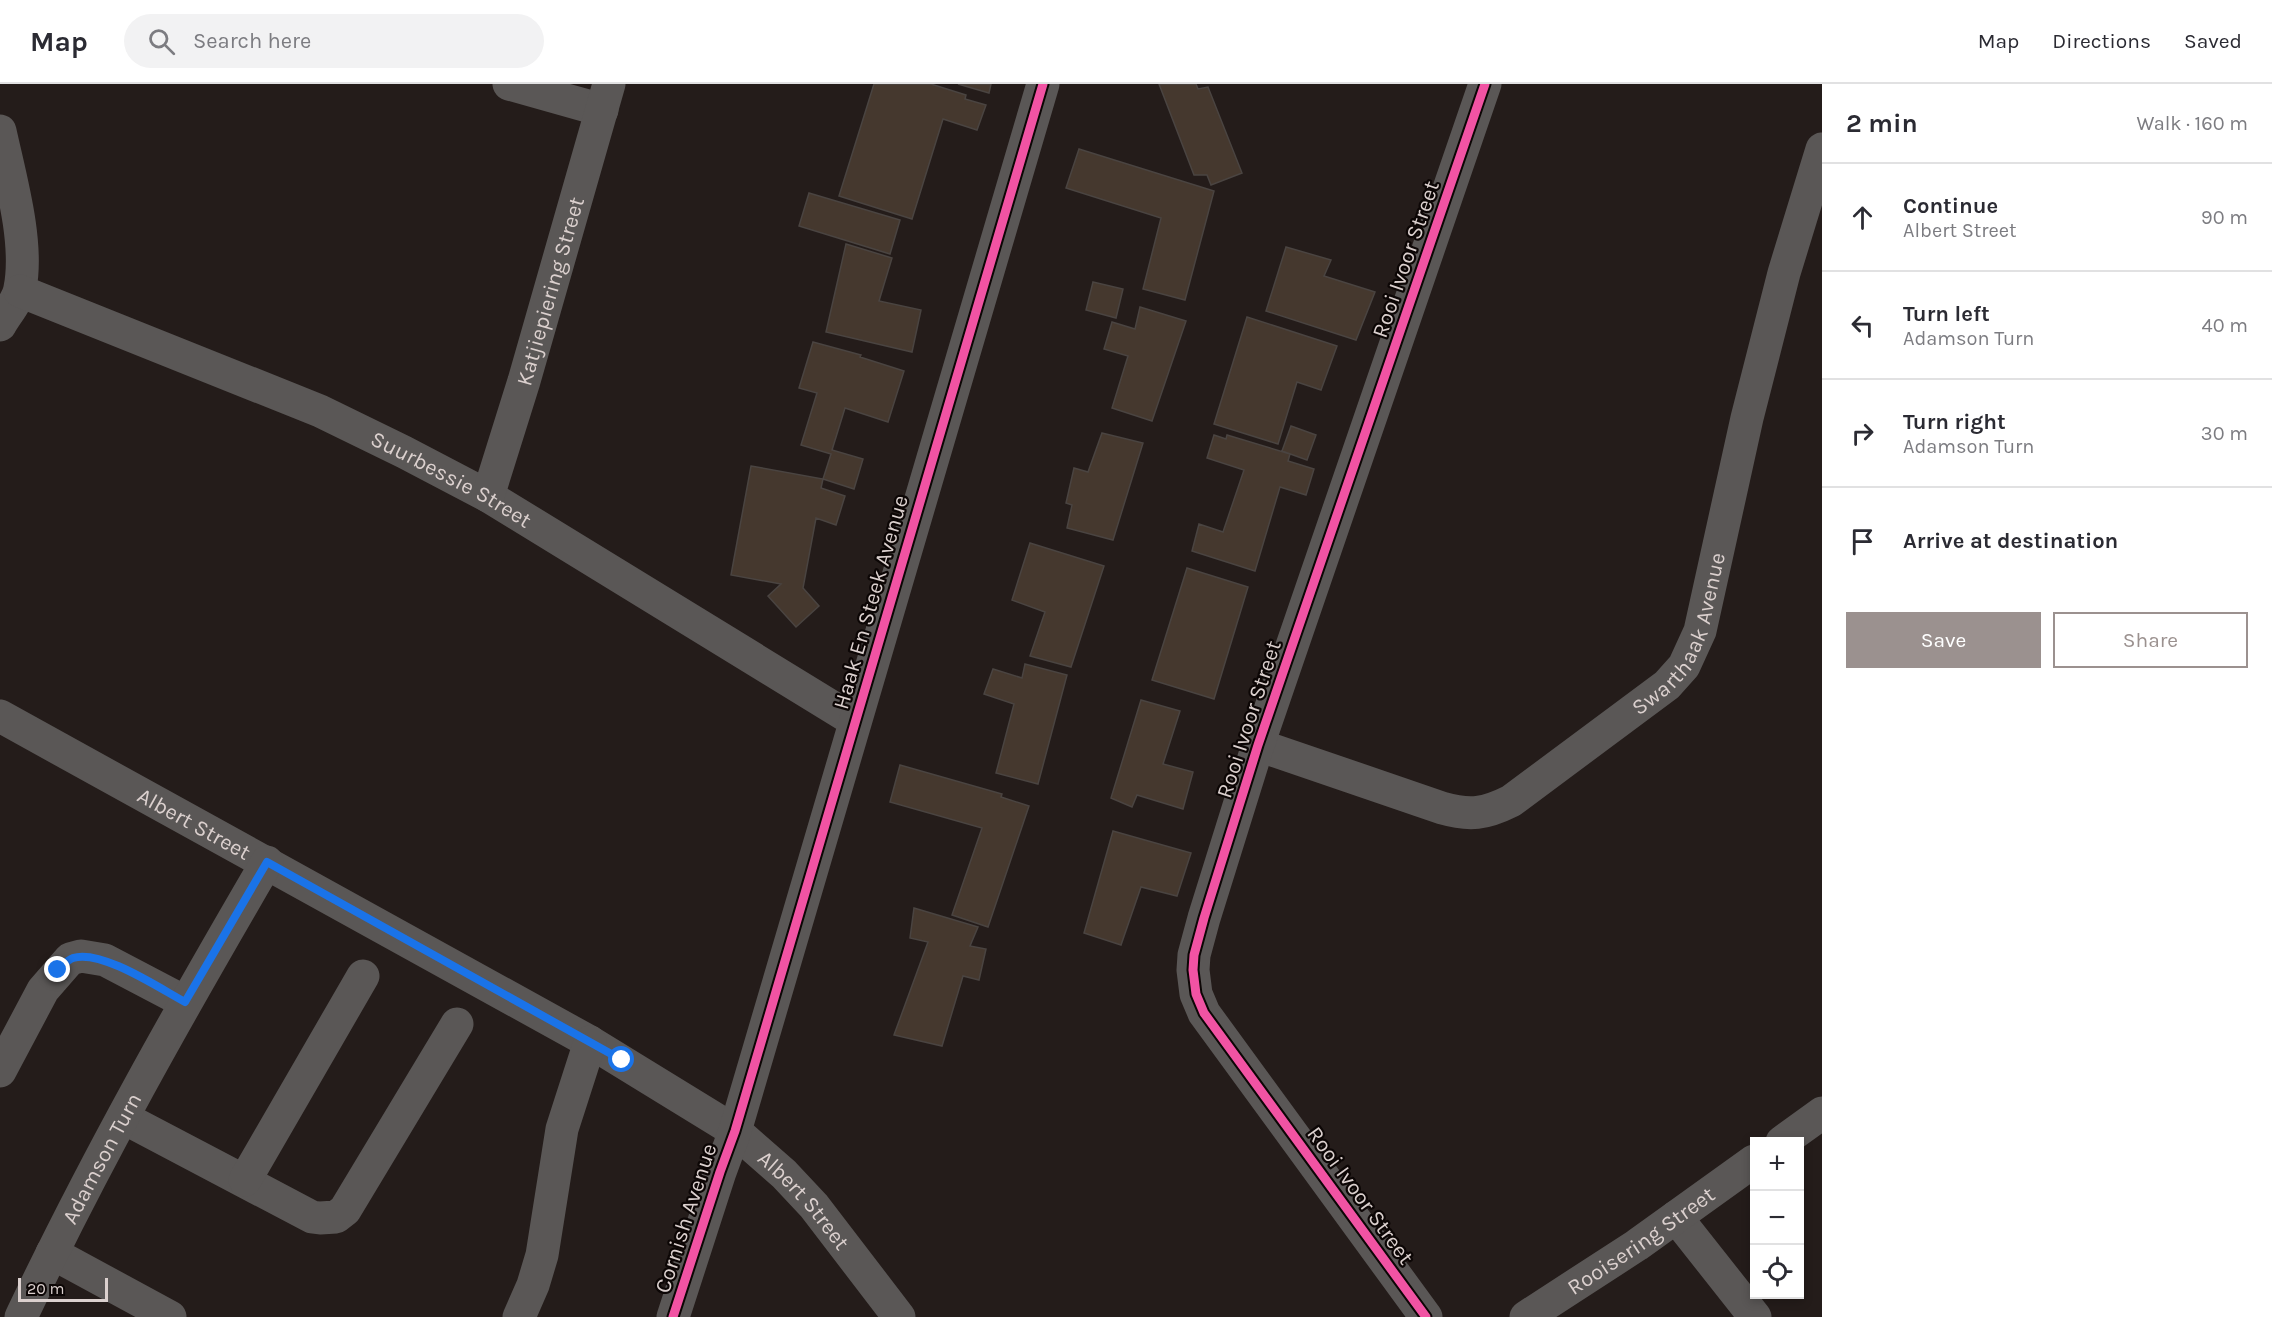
<!DOCTYPE html>
<html lang="en">
<head>
<meta charset="utf-8">
<style>
	body { margin:0; font-family:Karla,sans-serif; background:#f2f2f3; color:#2b2b33 }
	.controls { position:absolute; right:18px; bottom:18px; display:grid; overflow:hidden; border-radius:0px; box-shadow:0 3px 9px #0003 }
	.controls button { width:54px; height:54px; display:grid; place-items:center; padding:0; border:0; border-bottom:2px solid #e1e1e2; background:#fff; color:#2b2b33; font:30px sans-serif }
	.scale { position:absolute; left:18px; bottom:15px; width:90px; box-sizing:border-box; padding-left:6px; border:3px solid #dbd0ce; border-top:0; font-size:16px; line-height:21px; white-space:nowrap; color:#dbd0ce; -webkit-text-stroke:4px #0c0605; paint-order:stroke }
	.stop { position:absolute; width:18px; height:18px; margin:-14px; border:4px solid #1a73e8; border-radius:50%; background:#fff }
	.stop.end { background:#1a73e8; border-color:#fff; box-shadow:0 2px 6px #0008 }
	.list { margin:0; padding:0; list-style:none }
	h2 { display:flex; justify-content:space-between; align-items:center; height:78px; margin:0; padding:0 24px; font-size:26px }
	h2 small { font-size:20px; font-weight:400; color:#7c7c81 }
	.list li { display:grid; grid-template-columns:39px 1fr auto; gap:18px; align-items:center; box-sizing:border-box; height:108px; padding:0 24px; border-top:2px solid #e1e1e2 }
	.list b { display:block; font-size:22px; white-space:nowrap }
	.list p { margin:0; font-size:20px; white-space:nowrap; color:#7c7c81 }
	.list em { font-size:20px; font-style:normal; color:#7c7c81 }
	.actions { display:flex; gap:12px; padding:18px 24px }
	.actions a { flex:1; padding:14px 0; border:2px solid #9b918f; border-radius:0px; text-align:center; font-size:21px; color:#9b918f }
	.actions .main { background:#9b918f; color:#fff }
	.icon { flex:none; width:33px; height:33px; fill:none; stroke:currentColor; stroke-width:2; stroke-linecap:round; stroke-linejoin:round }
	.map { position:relative; flex:none; width:1822px; height:1233px; overflow:hidden }
	header { display:flex; align-items:center; gap:36px; box-sizing:border-box; height:84px; padding:0 30px; background:#fff; border-bottom:2px solid #e1e1e2 }
	header strong { font-size:28px }
	nav { display:flex; gap:33px; margin-inline-start:auto; font-size:21px }
	.search { width:420px; height:54px; background:#f2f2f3; display:flex; align-items:center; gap:15px; box-sizing:border-box; padding:0 21px; border-radius:33px; color:#7c7c81; font-size:22px }
	main { display:flex }
	aside { flex:1; background:#fff }
	.map>svg:first-child { display:block }
	.building { fill:#45382e; stroke:#4a4441; stroke-width:1.5 }
	.lines { fill:none; stroke-linecap:round; stroke-linejoin:round }
	.street { stroke:#5a5756; stroke-width:33 }
	.cycleway-casing { stroke:#0c0605; stroke-width:13 }
	.cycleway { stroke:#f153a3; stroke-width:9 }
	.route { stroke:#1a73e8; stroke-width:8 }
	.labels { text-anchor:middle; stroke-width:4.5; stroke-linejoin:round; paint-order:stroke }
	.street-label { font-size:22px; fill:#dbd0ce; stroke:#0c0605 }
</style>
</head>
<body>
<header>
<strong>Map</strong>
<div class="search"><svg class="icon" aria-label="search" viewBox="0 0 24 24"><circle cx="10" cy="10" r="6"/><path d="M15 15l6 6"/></svg>Search here</div>
<nav><a>Map</a><a>Directions</a><a>Saved</a></nav>
</header>
<main>
<div class="map">
<svg width="1822" height="1233" viewBox="0 0 1822 1233">
	<rect width="100%" height="100%" fill="#241c1a"/>
	<path class="building" d="M 874,0 L 931,0 L 966,11 L 965,15 L 986,21 L 977,46 L 943,35 L 912,135 L 839,112 Z
		M 958,0 L 991,0 L 989,9 Z
		M 1159,0 L 1196,0 L 1198,5 L 1208,3 L 1242,89 L 1211,101 L 1207,91 L 1194,91 Z
		M 1079,65 L 1214,107 L 1185,216 L 1143,205 L 1161,134 L 1066,104 Z
		M 809,109 L 900,136 L 890,170 L 799,142 Z
		M 846,160 L 892,174 L 879,217 L 921,226 L 912,268 L 826,248 Z
		M 1286,163 L 1331,176 L 1324,192 L 1375,208 L 1356,256 L 1266,227 Z
		M 1093,198 L 1123,205 L 1116,234 L 1086,226 Z
		M 1140,223 L 1186,237 L 1152,337 L 1112,324 L 1128,272 L 1104,265 L 1112,238 L 1135,245 Z
		M 1247,233 L 1337,262 L 1321,306 L 1297,298 L 1278,360 L 1214,340 Z
		M 813,258 L 861,271 L 860,273 L 904,287 L 888,338 L 845,324 L 832,366 L 863,375 L 854,405 L 823,395 L 831,370 L 801,361 L 817,309 L 799,304 Z
		M 1291,342 L 1316,351 L 1307,376 L 1282,367 Z
		M 1102,349 L 1143,359 L 1113,456 L 1067,444 L 1072,421 L 1066,419 L 1074,384 L 1088,388 Z
		M 1214,351 L 1226,355 L 1227,351 L 1290,370 L 1288,377 L 1314,385 L 1306,411 L 1280,403 L 1255,487 L 1192,467 L 1199,440 L 1223,448 L 1244,386 L 1207,374 Z
		M 751,382 L 823,395 L 821,404 L 845,412 L 836,441 L 816,434 L 803,504 L 819,522 L 796,543 L 768,512 L 781,500 L 731,491 Z
		M 1030,459 L 1104,482 L 1071,583 L 1030,572 L 1045,528 L 1012,516 Z
		M 1187,484 L 1248,503 L 1214,615 L 1152,596 Z
		M 1025,580 L 1067,591 L 1038,700 L 996,689 L 1014,620 L 984,610 L 993,585 L 1022,594 Z
		M 1141,616 L 1180,627 L 1163,680 L 1193,688 L 1183,725 L 1137,711 L 1132,723 L 1111,714 Z
		M 900,681 L 1002,710 L 1001,713 L 1029,722 L 988,843 L 952,831 L 982,744 L 890,718 Z
		M 1113,747 L 1191,769 L 1177,812 L 1141,803 L 1121,861 L 1084,849 Z
		M 914,824 L 978,843 L 970,862 L 986,865 L 979,896 L 963,892 L 942,962 L 894,951 L 928,858 L 910,854 Z"/>
	<g class="lines">
		<g class="street">
			<path d="M 509,0 L 602,26"/>
			<path d="M 0,47 C 10,93 29,158 20,204 C 18,217 6,230 0,241"/>
			<path id="s1" d="M 20,207 L 320,327 L 404,368 L 488,412 L 855,637"/>
			<path id="s2" d="M 488,412 L 524,297 L 609,0"/>
			<path id="s3" d="M 0,632 L 590,958 L 735,1047 L 784,1090 L 814,1122 L 899,1233"/>
			<path id="s4" d="M 1258,661 L 1442,724 C 1470,732 1485,730 1511,717 L 1667,601 L 1684,582 L 1700,547 L 1747,334 L 1784,189 L 1822,65"/>
			<path d="M 0,987 L 43,906 L 70,875 L 81,872 L 105,876 L 185,918"/>
			<path d="M 124,1034 L 312,1133 L 320,1134 L 336,1133 L 345,1126 L 457,940"/>
			<path d="M 1782,1058 L 1822,1029"/>
			<path d="M 245,1096 L 363,892"/>
			<path d="M 1676,1133 L 1755,1233"/>
			<path d="M 52,1169 L 170,1233"/>
			<path id="s5" d="M 21,1233 C 95,1077 180,927 267,778"/>
			<path d="M 519,1233 L 533,1201 L 542,1171 L 562,1045 L 590,958"/>
			<path d="M 673,1233 L 720,1088 L 735,1047 L 1043,0"/>
			<path d="M 1426,1233 L 1204,929 L 1196,910 L 1193,886 L 1194,871 L 1204,834 L 1258,661 L 1485,0"/>
			<path id="s6" d="M 1526,1233 L 1637,1161 L 1754,1077"/>
		</g>
		<defs>
			<path id="cycleway" d="M 673,1233 L 720,1088 L 735,1047 L 1043,0
				M 1426,1233 L 1204,929 L 1196,910 L 1193,886 L 1194,871 L 1204,834 L 1258,661 L 1485,0"/>
		</defs>
		<use href="#cycleway" class="cycleway-casing"/>
		<use href="#cycleway" class="cycleway"/>
	</g>
	<g class="lines">
		<path class="route" d="M 58,886 C 63,882 67,876 73,874 C 101,865 159,904 185,918 L 267,778 L 622,976"/>
	</g>
	<g class="labels">
		<g class="street-label">
			<text transform="translate(1405 175) rotate(-71)" y="8">Rooi Ivoor Street</text>
			<text dy="8" stroke="none"><textPath href="#s2" startOffset="214">Katjiepiering Street</textPath></text>
			<text dy="8" stroke="none"><textPath href="#s1" startOffset="471">Suurbessie Street</textPath></text>
			<text transform="translate(870 518) rotate(-74)" y="8">Haak En Steek Avenue</text>
			<text dy="8" stroke="none"><textPath href="#s4" startOffset="512">Swarthaak Avenue</textPath></text>
			<text transform="translate(1248 635) rotate(-72)" y="8">Rooi Ivoor Street</text>
			<text dy="8" stroke="none"><textPath href="#s3" startOffset="222">Albert Street</textPath></text>
			<text dy="8" stroke="none"><textPath href="#s5" startOffset="178">Adamson Turn</textPath></text>
			<text transform="translate(1361 1111) rotate(54)" y="8">Rooi Ivoor Street</text>
			<text dy="8" stroke="none"><textPath href="#s3" startOffset="942">Albert Street</textPath></text>
			<text transform="translate(685 1134) rotate(-72)" y="8">Cornish Avenue</text>
			<text dy="8" stroke="none"><textPath href="#s6" startOffset="138">Rooisering Street</textPath></text>
		</g>
	</g>
</svg>
<div class="controls">
<button>+</button>
<button>−</button>
<button><svg class="icon" aria-label="locate" viewBox="0 0 24 24"><circle cx="12" cy="12" r="6"/><path d="M12 2v4M12 18v4M2 12h4M18 12h4"/></svg></button>
</div>
<div class="scale">20 m</div>
<div class="stop" style="left:622px;top:976px"></div>
<div class="stop end" style="left:58px;top:886px"></div>
</div>
<aside>
<h2>2 min<small>Walk · 160 m</small></h2>
<ul class="list">
<li><svg class="icon" aria-label="ahead" viewBox="0 0 24 24"><path d="M12 20V5M6 11l6-6 6 6"/></svg><div><b>Continue</b><p>Albert Street</p></div><em>90 m</em></li>
<li><svg class="icon" aria-label="left" viewBox="0 0 24 24"><path d="M17 20v-9H6M10 6l-5 5 5 5"/></svg><div><b>Turn left</b><p>Adamson Turn</p></div><em>40 m</em></li>
<li><svg class="icon" aria-label="right" viewBox="0 0 24 24"><path d="M7 20v-9h11M14 6l5 5-5 5"/></svg><div><b>Turn right</b><p>Adamson Turn</p></div><em>30 m</em></li>
<li><svg class="icon" aria-label="arrive" viewBox="0 0 24 24"><path d="M6 21V4h12l-3 4 3 4H6"/></svg><div><b>Arrive at destination</b></div></li>
</ul>
<div class="actions"><a class="main">Save</a><a>Share</a></div>
</aside>
</main>
</body>
</html>
